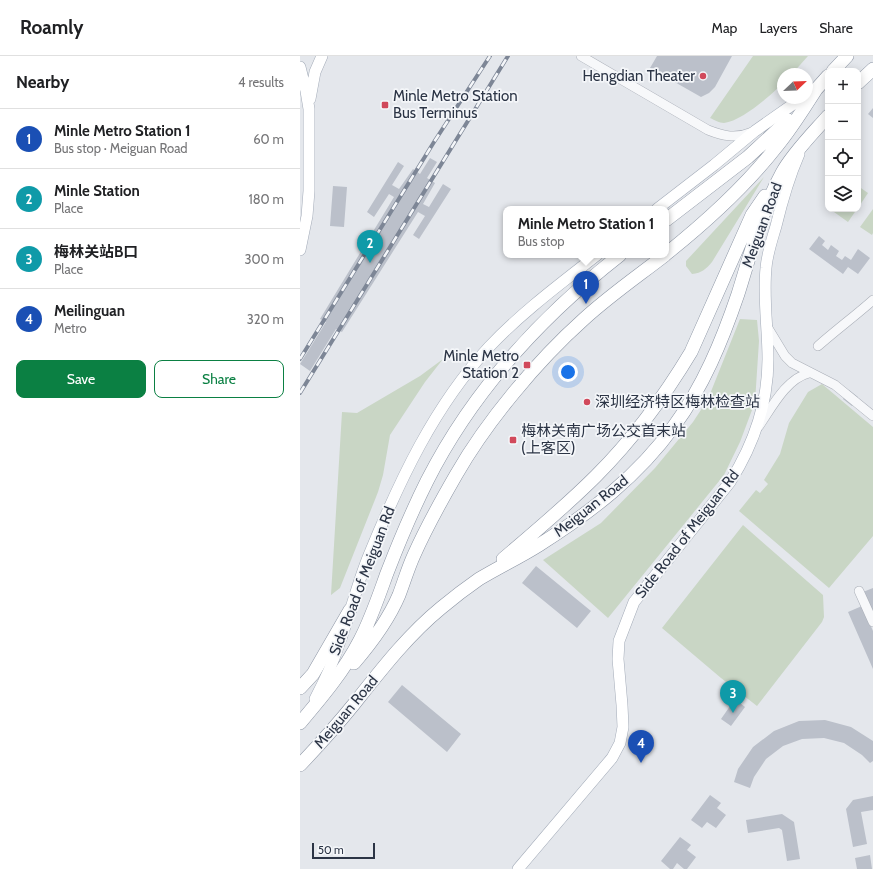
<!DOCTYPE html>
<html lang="en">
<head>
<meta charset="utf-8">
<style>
	body { margin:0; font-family:Cabin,"Noto Sans SC",sans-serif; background:#f2f2f2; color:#202124 }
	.controls { position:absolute; right:12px; top:12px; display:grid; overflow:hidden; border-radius:8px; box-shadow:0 2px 10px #0003 }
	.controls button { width:36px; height:36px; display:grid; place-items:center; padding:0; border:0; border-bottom:1px solid #e0e0e0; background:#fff; color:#202124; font:20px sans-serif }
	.compass { position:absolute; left:477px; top:12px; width:36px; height:36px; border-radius:50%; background:#fff; box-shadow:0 2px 10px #0003; rotate:67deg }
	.scale { position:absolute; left:12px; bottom:10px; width:63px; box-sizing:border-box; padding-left:4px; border:2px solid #2b3445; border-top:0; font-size:11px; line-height:14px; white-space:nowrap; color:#2b3445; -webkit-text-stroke:3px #f4f6f9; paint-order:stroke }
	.you { position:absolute; left:268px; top:316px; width:14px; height:14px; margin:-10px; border:3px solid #fff; border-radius:50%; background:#1a73e8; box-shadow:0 0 0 6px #1a73e833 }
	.badge { display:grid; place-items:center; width:26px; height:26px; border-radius:50%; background:#0b8043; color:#fff; font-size:13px; font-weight:700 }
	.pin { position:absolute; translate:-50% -33px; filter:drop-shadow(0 1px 2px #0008) }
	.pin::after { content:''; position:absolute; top:21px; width:14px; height:12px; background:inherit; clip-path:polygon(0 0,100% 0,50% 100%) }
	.popup { position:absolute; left:203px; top:150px; width:166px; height:52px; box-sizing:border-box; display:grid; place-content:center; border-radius:8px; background:#fff; filter:drop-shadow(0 1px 3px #0005); font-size:13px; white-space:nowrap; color:#757577 }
	.popup b { font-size:15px; color:#202124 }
	.popup::after { content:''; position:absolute; left:50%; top:100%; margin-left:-8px; border:8px solid transparent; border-top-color:#fff }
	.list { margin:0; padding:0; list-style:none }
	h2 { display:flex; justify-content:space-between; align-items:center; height:52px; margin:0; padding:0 16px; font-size:17px }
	h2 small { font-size:13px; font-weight:400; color:#757577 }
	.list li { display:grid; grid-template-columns:26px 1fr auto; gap:12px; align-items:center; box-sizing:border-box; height:60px; padding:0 16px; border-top:1px solid #e0e0e0 }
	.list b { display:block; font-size:15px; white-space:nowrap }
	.list p { margin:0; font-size:13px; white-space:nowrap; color:#757577 }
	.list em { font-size:13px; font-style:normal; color:#757577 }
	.actions { display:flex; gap:8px; padding:12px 16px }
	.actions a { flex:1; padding:9px 0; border:1px solid #0b8043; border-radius:8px; text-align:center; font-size:14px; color:#0b8043 }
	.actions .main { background:#0b8043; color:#fff }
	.icon { flex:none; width:22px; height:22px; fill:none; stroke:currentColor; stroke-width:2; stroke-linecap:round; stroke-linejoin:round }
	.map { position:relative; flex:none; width:573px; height:813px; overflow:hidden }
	header { display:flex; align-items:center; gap:24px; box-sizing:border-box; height:56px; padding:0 20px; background:#fff; border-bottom:1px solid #e0e0e0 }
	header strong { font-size:19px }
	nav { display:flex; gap:22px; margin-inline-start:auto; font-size:14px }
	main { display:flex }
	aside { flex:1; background:#fff }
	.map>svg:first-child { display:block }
	.green { fill:#c9d6c5 }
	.building { fill:#bbc0ca }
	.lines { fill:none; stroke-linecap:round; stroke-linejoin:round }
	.minor-casing { stroke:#a9aeb7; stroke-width:10 }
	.major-casing { stroke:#a3abb8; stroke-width:12 }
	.highway-casing { stroke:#8b94a3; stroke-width:14 }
	.minor { stroke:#f7f8fa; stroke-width:9 }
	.major { stroke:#fff; stroke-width:11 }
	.highway { stroke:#fff; stroke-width:13 }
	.rail-casing { stroke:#7d8696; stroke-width:4 }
	.rail { stroke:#f4f6f9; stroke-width:2.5; stroke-dasharray:8; stroke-linecap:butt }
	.poi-dot { fill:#d1495b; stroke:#f4f6f9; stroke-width:1.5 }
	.labels { text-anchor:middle; stroke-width:3.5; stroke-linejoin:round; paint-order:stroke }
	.poi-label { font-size:15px; fill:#2b3445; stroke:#f4f6f9; text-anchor:start }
	.street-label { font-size:15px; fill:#2b3445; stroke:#f4f6f9 }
</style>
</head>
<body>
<header>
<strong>Roamly</strong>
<nav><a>Map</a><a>Layers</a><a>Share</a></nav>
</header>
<main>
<aside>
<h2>Nearby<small>4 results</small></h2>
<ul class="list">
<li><span class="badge" style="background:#1a4fb4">1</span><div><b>Minle Metro Station 1</b><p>Bus stop · Meiguan Road</p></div><em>60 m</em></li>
<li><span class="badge" style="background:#0f9aa8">2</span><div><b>Minle Station</b><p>Place</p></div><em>180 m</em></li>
<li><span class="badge" style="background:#0f9aa8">3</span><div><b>梅林关站B口</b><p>Place</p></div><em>300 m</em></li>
<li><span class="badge" style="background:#1a4fb4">4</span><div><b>Meilinguan</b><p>Metro</p></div><em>320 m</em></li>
</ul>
<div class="actions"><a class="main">Save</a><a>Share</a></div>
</aside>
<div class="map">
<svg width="573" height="813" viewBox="0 0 573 813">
	<rect width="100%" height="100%" fill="#e4e7ec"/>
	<path class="green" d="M 453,0 L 508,0 L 492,18 L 483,18 L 483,27 C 471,39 442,65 424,67 C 419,67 415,64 410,62 Z
		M 464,121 L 412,206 C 406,213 402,217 392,218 L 386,210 L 386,205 Z
		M 558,130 L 568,137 L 558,152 Z
		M 536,153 L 557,153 L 548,166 L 534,156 Z
		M 573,153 L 573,177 L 572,179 L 560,171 Z
		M 440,263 L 457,264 L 459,285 L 455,346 L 440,386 L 424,419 L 308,562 L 243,504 L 301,467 L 355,412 L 393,366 L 408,343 Z
		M 143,303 L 125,326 L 90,379 L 83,419 L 78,436 L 40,532 L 31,539 L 42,356 L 57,357 L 120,320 Z
		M 522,328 L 573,371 L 573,480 L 529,532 L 439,455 L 456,434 L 460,437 L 468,428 L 464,424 L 480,398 L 489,367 L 508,336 Z
		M 443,469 L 523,539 L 524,561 L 522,566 L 457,650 L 421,622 L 362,572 Z"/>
	<path class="building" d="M 357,0 L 432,0 L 415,31 L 409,37 L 401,41 L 350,12 Z
		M 573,52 L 573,62 L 568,58 Z
		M 130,102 L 137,106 L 127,122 L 135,127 L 123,148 L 129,151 L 143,128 L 151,133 L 119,183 L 113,179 L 125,160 L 118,156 L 42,276 L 36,273 L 10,315 L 0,308 L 26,266 L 20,263 L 94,141 L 89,138 L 74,161 L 67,156 L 98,106 L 104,110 L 92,129 L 99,133 L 113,113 L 120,118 Z
		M 33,130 L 47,131 L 44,171 L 30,170 Z
		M 519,180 L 525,185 L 522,189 L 528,194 L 531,189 L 539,195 L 536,200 L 542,204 L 545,200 L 551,204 L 558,193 L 570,202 L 558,218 L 548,211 L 543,218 L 509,193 Z
		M 549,334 L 558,341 L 552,350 L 543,343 Z
		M 236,510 L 291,555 L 277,572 L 222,527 Z
		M 573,532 L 573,559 L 563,536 Z
		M 562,550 L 573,575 L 573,613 L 548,556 Z
		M 102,629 L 161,678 L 147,696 L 88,646 Z
		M 435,643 L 445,651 L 431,670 L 421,663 Z
		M 525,664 L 551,671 L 573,685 L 573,705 L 570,707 L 562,699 L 544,687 L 524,682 L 502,683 L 483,690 L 466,703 L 454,721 L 450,732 L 434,726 L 438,713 L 453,691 L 474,675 L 499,665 Z
		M 410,739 L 421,747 L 417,752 L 426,759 L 416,772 L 407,766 L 402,772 L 391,764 Z
		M 573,740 L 573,754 L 561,756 L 567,788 L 553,791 L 546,753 L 553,744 Z
		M 482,758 L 494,766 L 500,803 L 487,805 L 482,774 L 479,772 L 448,777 L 446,764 Z
		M 380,781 L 391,789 L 387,794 L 396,801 L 387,813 L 384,813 L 377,807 L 373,813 L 370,813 L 361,805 Z
		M 570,799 L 572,813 L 557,813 L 555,802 Z"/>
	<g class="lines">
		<defs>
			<path id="minor" d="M 281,0 L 408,74 C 423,80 436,83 452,76
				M 468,272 L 485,300 L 492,307 L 535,329 L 573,360
				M 518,290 C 536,274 555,260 573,244
				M 459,370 C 472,351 486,323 509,317
				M 559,535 L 573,566"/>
			<path id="major" d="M 0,11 L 6,35 L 9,53 L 9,135 L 7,160 L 0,194
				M 10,43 L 15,16 L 22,0
				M 357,153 L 414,109 L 455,75 L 502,42
				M 15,643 C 24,626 33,607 39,588 C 50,559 57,528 69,499 C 99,426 134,350 189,291 C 221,257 260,228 297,199
				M 218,813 L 312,702 L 320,687 L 323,671 L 322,649 L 318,603 L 319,585 L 334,546 L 430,426 C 454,388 468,349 468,303 C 468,273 463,242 466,212 C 467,198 472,184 476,170 C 482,145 489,121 499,98"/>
			<path id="highway" d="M 533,15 L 547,0
				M 558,27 L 573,13
				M 511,39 L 528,20
				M 366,164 L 448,101 L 488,64
				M 366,198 C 406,166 445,131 477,90 C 492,72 504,52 517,32
				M 203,503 C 235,476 267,449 296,420 C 333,383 364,341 391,296 L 452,159 L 465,140
				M 54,607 C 72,586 88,565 99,539 C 104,526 108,512 114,499 C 126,472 141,445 156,419 C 187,365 237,305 284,263 C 309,240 338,220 365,199
				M 0,632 L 13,618 L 50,554
				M 0,667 C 22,641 44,615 60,584 C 71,563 79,539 87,517 C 99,486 112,455 127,425 C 172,336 242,260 320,199
				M 0,709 C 19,689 37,669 54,648 C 81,614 108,579 141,552 C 153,542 166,532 179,523 C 199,511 220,501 239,489 C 291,456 338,420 374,370 C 403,331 422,285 438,238 C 451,197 461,155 482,117 C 492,98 514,76 528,60"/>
		</defs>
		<use href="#minor" class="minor-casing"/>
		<use href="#major" class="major-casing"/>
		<use href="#highway" class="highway-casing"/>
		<use href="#minor" class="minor"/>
		<use href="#major" class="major"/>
		<use href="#highway" class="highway"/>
		<defs>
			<path id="rail" d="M 0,303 L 134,86 L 190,0
				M 0,337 L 208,0"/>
		</defs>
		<use href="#rail" class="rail-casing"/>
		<use href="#rail" class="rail"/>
	</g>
	<g class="poi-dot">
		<circle cx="403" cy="20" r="4"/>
		<rect x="81" y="45" width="8" height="8" rx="2"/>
		<rect x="223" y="305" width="8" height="8" rx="2"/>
		<circle cx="287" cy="346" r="4"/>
		<rect x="209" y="380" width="8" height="8" rx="2"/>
	</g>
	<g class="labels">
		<g class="poi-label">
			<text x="395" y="25" text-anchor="end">Hengdian Theater</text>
			<text x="93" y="45">Minle Metro Station<tspan x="93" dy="17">Bus Terminus</tspan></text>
			<text x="219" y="305" text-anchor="end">Minle Metro<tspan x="219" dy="17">Station 2</tspan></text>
			<text x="295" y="351">深圳经济特区梅林检查站</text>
			<text x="221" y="380">梅林关南广场公交首末站<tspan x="221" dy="17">(上客区)</tspan></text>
		</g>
		<g class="street-label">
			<text transform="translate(462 169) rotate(-70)" y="5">Meiguan Road</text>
			<text transform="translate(291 450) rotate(-38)" y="5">Meiguan Road</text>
			<text transform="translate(387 478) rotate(-52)" y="5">Side Road of Meiguan Rd</text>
			<text transform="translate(62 525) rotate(-69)" y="5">Side Road of Meiguan Rd</text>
			<text transform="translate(46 656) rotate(-50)" y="5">Meiguan Road</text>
		</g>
	</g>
</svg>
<div class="controls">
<button>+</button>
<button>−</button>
<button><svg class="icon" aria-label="locate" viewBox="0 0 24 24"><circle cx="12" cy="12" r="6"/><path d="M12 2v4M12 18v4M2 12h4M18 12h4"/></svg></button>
<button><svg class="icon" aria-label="layers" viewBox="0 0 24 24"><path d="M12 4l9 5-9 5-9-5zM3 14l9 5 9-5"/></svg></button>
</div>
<svg class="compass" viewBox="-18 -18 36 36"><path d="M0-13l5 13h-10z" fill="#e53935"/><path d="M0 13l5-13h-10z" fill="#757577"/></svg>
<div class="scale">50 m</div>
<div class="you"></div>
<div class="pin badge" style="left:286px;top:248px;background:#1a4fb4">1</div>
<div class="popup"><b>Minle Metro Station 1</b>Bus stop</div>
<div class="pin badge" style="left:70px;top:207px;background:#0f9aa8">2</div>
<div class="pin badge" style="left:433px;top:657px;background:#0f9aa8">3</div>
<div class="pin badge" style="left:341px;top:707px;background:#1a4fb4">4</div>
</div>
</main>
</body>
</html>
